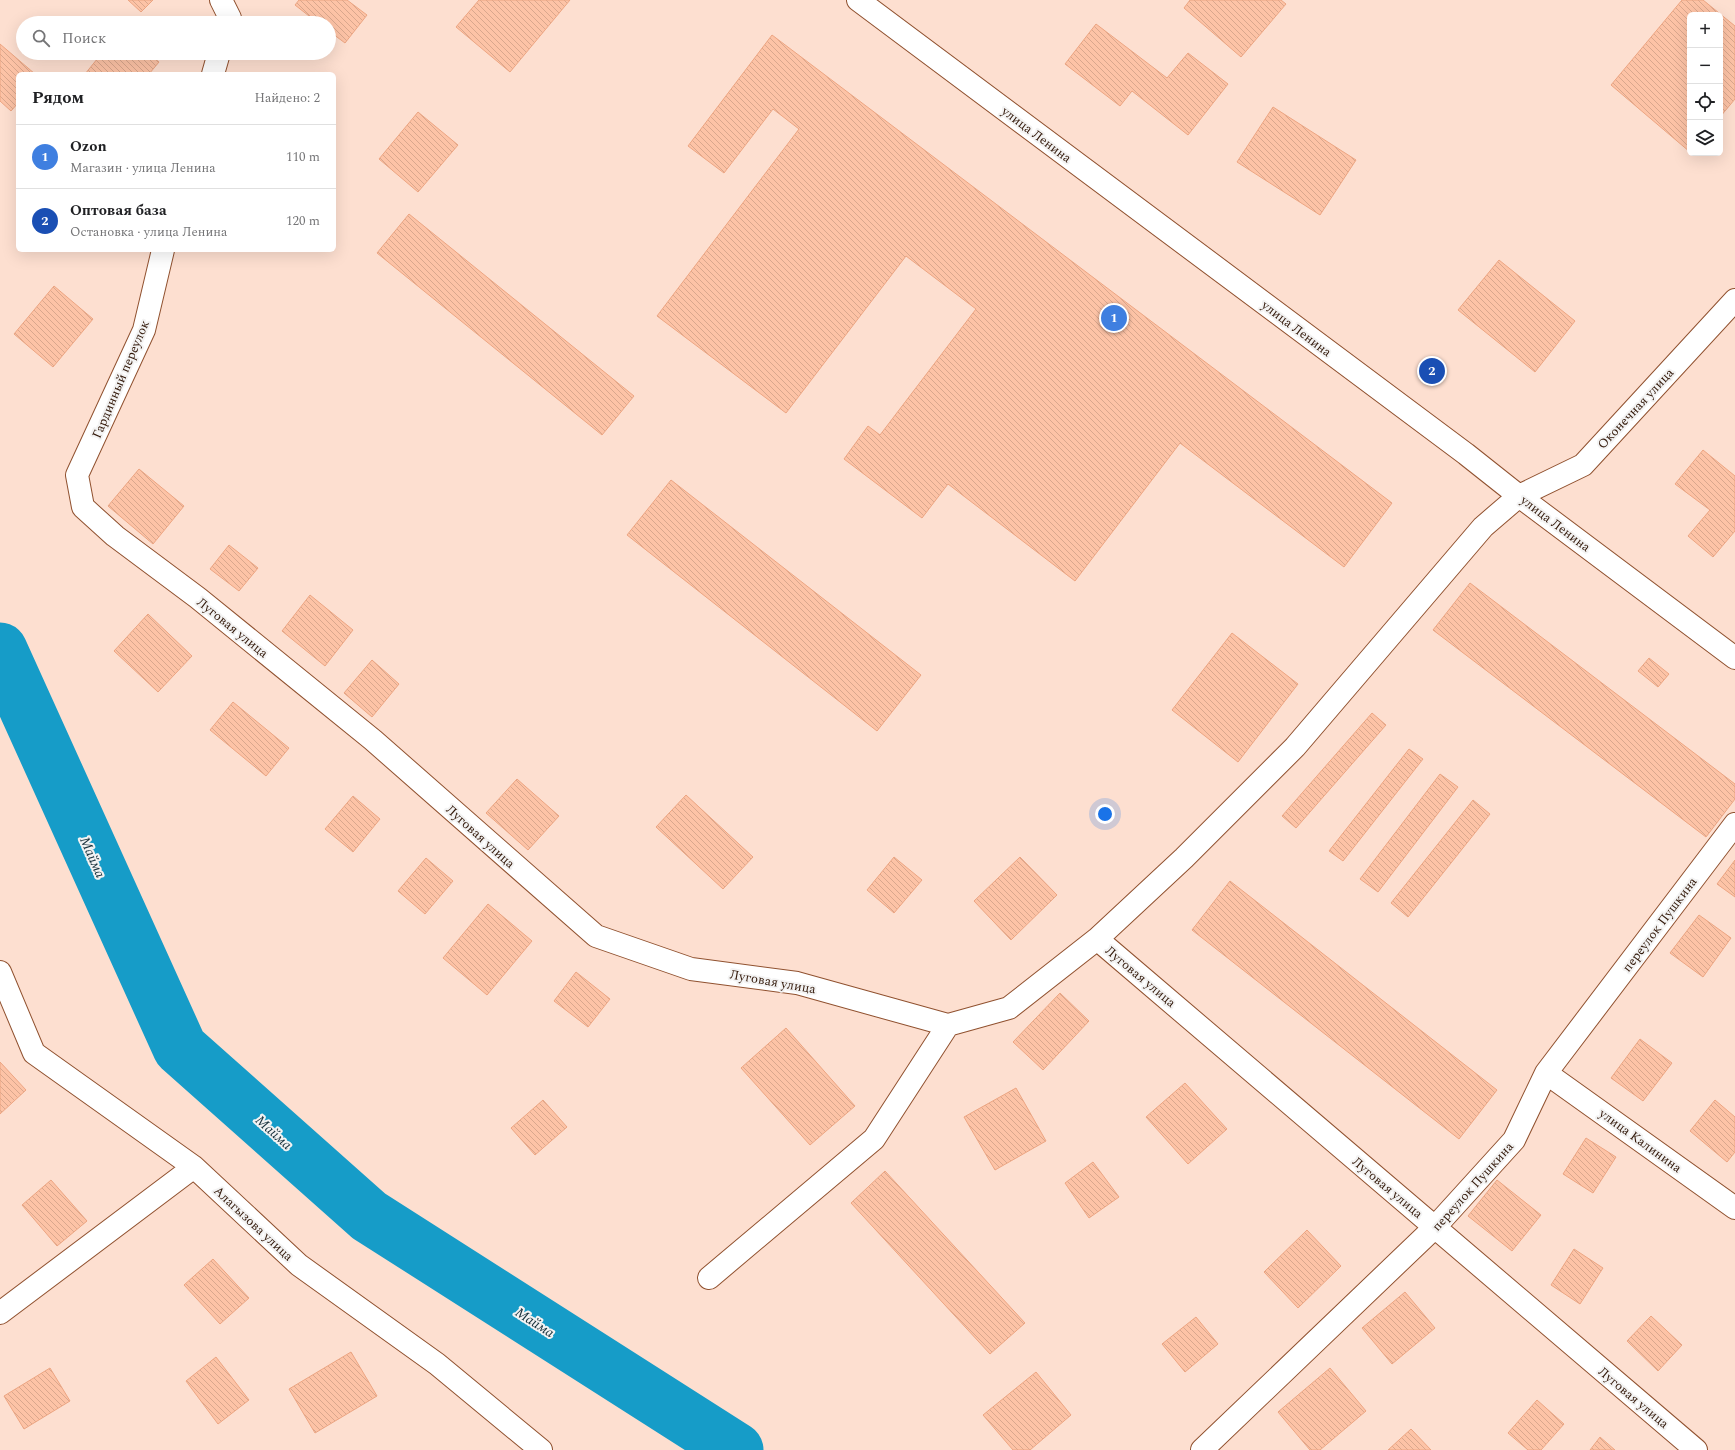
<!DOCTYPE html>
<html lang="ru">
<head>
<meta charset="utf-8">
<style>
	body { margin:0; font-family:Spectral,serif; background:#f6f6f6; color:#202124 }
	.controls { position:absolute; right:12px; top:12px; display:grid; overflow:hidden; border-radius:6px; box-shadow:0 4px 16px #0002 }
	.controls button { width:36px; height:36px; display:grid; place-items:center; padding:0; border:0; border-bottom:1px solid #e0e0e0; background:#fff; color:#202124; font:20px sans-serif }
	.you { position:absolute; left:1105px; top:814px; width:14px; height:14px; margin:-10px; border:3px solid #fff; border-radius:50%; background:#1a73e8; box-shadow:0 0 0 6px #1a73e833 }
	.badge { display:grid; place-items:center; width:26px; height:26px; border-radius:50%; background:#0b8043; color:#fff; font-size:13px; font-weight:700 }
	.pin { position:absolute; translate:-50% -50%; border:2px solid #fff; box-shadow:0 1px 4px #0006 }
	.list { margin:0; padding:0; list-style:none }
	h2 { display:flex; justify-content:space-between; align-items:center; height:52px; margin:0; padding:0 16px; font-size:17px }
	h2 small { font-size:13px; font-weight:400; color:#757577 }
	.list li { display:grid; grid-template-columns:26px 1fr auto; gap:12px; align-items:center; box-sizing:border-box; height:64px; padding:0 16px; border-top:1px solid #e0e0e0 }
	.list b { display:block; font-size:15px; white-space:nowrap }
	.list p { margin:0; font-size:13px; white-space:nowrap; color:#757577 }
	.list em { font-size:13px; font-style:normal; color:#757577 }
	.icon { flex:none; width:22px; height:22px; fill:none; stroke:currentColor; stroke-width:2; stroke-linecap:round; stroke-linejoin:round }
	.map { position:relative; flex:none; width:1735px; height:1450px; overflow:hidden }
	.search { position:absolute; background:#fff; box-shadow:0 4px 16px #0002; left:16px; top:16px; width:320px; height:44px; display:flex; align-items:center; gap:10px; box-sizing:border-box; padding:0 14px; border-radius:22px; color:#757577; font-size:15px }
	.panel { position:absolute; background:#fff; box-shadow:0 4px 16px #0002; left:16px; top:72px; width:320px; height:180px; border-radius:6px }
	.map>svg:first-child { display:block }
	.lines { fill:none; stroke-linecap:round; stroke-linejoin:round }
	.river { stroke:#169cc8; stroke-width:55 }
	.building { fill:url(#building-back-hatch); stroke:#eca582 }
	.minor-casing { stroke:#90512f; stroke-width:24 }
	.minor { stroke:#fff; stroke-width:22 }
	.labels { text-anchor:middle; stroke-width:4; stroke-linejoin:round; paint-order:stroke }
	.street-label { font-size:13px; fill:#301607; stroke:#f3f3f3 }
	.water-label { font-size:14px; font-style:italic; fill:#19323d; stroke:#f3f3f3 }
</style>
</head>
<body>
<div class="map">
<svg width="1735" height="1450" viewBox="0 0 1735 1450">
	<defs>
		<pattern id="building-back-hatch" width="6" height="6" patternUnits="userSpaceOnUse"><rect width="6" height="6" fill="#fdc3a6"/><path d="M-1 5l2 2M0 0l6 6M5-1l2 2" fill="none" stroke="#d9a78d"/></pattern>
	</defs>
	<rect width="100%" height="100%" fill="#fddfd0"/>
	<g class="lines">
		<path class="river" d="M 0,650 L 180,1048 L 369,1216 L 736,1450"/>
	</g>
	<path class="building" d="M 128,0 L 153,0 L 141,12 Z
		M 299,0 L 347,0 L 367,15 L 345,43 L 329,31 L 329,23 L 318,23 L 295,5 Z
		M 479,0 L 570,0 L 510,72 L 456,27 Z
		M 1190,0 L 1281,0 L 1286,4 L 1241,57 L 1184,8 Z
		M 1682,0 L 1703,0 L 1735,26 L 1735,99 L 1720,117 L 1720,15 L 1690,15 L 1690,152 L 1611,85 Z
		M 1096,24 L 1167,78 L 1188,53 L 1228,84 L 1188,135 L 1132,91 L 1120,106 L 1065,64 Z
		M 772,35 L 1392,503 L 1344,567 L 1180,443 L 1075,581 L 948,484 L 922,518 L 844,459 L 868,426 L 880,435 L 976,309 L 906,256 L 786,413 L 657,316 L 799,129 L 773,109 L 724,173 L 688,146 Z
		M 0,44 L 35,74 L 18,74 L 18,103 L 11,111 L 0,101 Z
		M 102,53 L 148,53 L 159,62 L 149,74 L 85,74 Z
		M 1273,107 L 1356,160 L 1320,215 L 1237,162 Z
		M 418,112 L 458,145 L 418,192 L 379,159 Z
		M 409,214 L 634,396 L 602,435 L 377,253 Z
		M 1499,260 L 1575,321 L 1535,372 L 1458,310 Z
		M 54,286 L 93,319 L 53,367 L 14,334 Z
		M 1703,450 L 1735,476 L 1735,531 L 1713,557 L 1688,536 L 1710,510 L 1675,484 Z
		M 139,469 L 184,506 L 153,544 L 108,506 Z
		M 671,480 L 921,675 L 877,731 L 627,535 Z
		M 229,545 L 258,568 L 239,591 L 210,569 Z
		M 1470,583 L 1735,784 L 1735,799 L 1706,837 L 1433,630 Z
		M 310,595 L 353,630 L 325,666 L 282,631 Z
		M 148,614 L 192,656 L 158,692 L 114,651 Z
		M 1232,633 L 1298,684 L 1238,762 L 1172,710 Z
		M 1649,658 L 1669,674 L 1658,687 L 1638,671 Z
		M 372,660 L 399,684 L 372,717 L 344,693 Z
		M 233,702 L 289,748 L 266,776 L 210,730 Z
		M 1372,713 L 1386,725 L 1296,828 L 1282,816 Z
		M 1409,749 L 1423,759 L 1343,861 L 1329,851 Z
		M 1440,774 L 1458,787 L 1378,892 L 1360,879 Z
		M 517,779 L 559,816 L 528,850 L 486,813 Z
		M 686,795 L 753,857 L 723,889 L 656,827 Z
		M 353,796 L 380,819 L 353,852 L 325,829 Z
		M 1473,800 L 1490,814 L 1408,917 L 1391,903 Z
		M 894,857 L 922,880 L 894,913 L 867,890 Z
		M 1020,857 L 1057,895 L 1011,940 L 974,901 Z
		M 426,858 L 453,881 L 425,914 L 398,891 Z
		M 1735,860 L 1735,897 L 1717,884 Z
		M 1230,881 L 1497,1090 L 1459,1139 L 1192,930 Z
		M 488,904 L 532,941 L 487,995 L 443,958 Z
		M 1699,915 L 1731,938 L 1703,977 L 1670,953 Z
		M 576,972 L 610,999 L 588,1027 L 554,1001 Z
		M 1060,993 L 1089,1021 L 1043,1070 L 1013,1042 Z
		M 786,1028 L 855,1106 L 810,1145 L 741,1068 Z
		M 1640,1039 L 1672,1063 L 1643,1101 L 1611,1078 Z
		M 0,1062 L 26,1090 L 0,1114 Z
		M 1185,1083 L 1227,1129 L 1188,1164 L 1146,1117 Z
		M 1016,1088 L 1046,1141 L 995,1170 L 964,1117 Z
		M 543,1100 L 567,1127 L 535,1155 L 511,1128 Z
		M 1715,1100 L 1735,1117 L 1735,1152 L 1727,1162 L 1690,1131 Z
		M 1586,1138 L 1616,1157 L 1593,1193 L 1563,1174 Z
		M 1093,1162 L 1119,1197 L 1089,1218 L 1065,1183 Z
		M 885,1171 L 1025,1323 L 990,1354 L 851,1203 Z
		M 51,1180 L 87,1221 L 57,1246 L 22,1205 Z
		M 1497,1180 L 1541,1215 L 1512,1251 L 1468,1216 Z
		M 1307,1230 L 1341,1266 L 1298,1308 L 1264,1272 Z
		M 1574,1249 L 1603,1268 L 1580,1304 L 1551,1285 Z
		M 213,1259 L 249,1298 L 220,1324 L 184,1285 Z
		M 1405,1292 L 1435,1328 L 1392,1364 L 1362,1328 Z
		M 1651,1316 L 1682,1345 L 1658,1371 L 1627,1341 Z
		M 1196,1317 L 1218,1344 L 1185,1372 L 1162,1344 Z
		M 351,1352 L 377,1396 L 315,1433 L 289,1389 Z
		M 216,1357 L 249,1400 L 218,1424 L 186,1381 Z
		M 50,1368 L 70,1401 L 24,1429 L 4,1396 Z
		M 1330,1368 L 1366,1411 L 1320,1450 L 1310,1450 L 1278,1412 Z
		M 1036,1372 L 1071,1415 L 1030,1450 L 1013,1450 L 983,1415 Z
		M 1537,1400 L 1564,1424 L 1541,1450 L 1528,1450 L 1508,1433 Z
		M 1411,1429 L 1431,1450 L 1388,1450 Z
		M 1600,1437 L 1615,1450 L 1590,1450 Z"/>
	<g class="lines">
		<defs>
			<path id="minor" d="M 221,0 L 230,18 L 229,23
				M 858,0 L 1466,454 L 1519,496 L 1735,658
				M 213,74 L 219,53
				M 163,250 L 144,330 L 77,475 L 83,507 L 115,536 L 198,598 L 373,740 L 596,936 L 691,969 L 797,983 L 948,1025
				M 1097,939 L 1696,1450
				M 0,972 L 34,1053 L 194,1167 L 299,1265 L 437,1364 L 541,1450
				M 1546,1073 L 1735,1208
				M 709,1278 L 874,1139 L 948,1025 L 1009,1008 L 1097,939 L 1184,858 L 1295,747 L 1483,527 L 1519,496 L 1583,465 L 1735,300
				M 0,1313 L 194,1167
				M 1202,1450 L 1435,1227 L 1514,1140 L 1546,1073 L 1735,824"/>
		</defs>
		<use href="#minor" class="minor-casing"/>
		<use href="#minor" class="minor"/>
	</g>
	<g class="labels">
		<g class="street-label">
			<text transform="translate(1037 134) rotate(37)" y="5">улица Ленина</text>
			<text transform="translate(1297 328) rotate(37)" y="5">улица Ленина</text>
			<text transform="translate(120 379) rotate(-67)" y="5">Гардинный переулок</text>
			<text transform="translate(1635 408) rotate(-47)" y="5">Оконечная улица</text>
			<text transform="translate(1556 523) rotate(37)" y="5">улица Ленина</text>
			<text transform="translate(233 627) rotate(39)" y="5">Луговая улица</text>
			<text transform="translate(481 836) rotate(42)" y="5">Луговая улица</text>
			<text transform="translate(1659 924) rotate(-53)" y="5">переулок Пушкина</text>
			<text transform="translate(1141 976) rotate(40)" y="5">Луговая улица</text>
			<text transform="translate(773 981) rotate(10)" y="5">Луговая улица</text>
			<text transform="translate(1641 1140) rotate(36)" y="5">улица Калинина</text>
			<text transform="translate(1472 1186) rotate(-48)" y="5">переулок Пушкина</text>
			<text transform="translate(1388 1187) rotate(40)" y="5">Луговая улица</text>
			<text transform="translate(254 1223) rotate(43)" y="5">Алагызова улица</text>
			<text transform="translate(1634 1397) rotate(40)" y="5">Луговая улица</text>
		</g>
		<g class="water-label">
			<text transform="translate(93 857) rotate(66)" y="5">Майма</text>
			<text transform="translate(274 1132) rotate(42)" y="5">Майма</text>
			<text transform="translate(535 1322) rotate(33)" y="5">Майма</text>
		</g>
	</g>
</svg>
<div class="controls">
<button>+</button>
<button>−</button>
<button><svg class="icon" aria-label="locate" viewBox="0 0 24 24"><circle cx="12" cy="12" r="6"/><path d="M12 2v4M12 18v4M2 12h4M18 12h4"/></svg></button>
<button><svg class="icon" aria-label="layers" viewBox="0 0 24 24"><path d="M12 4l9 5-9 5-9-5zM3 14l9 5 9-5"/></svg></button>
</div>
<div class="you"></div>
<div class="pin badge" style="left:1114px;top:318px;background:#3f7fe0">1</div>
<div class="pin badge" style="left:1432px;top:371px;background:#1a4fb4">2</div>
<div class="search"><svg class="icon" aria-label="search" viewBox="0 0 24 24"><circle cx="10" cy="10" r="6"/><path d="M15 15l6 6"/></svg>Поиск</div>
<section class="panel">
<h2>Рядом<small>Найдено: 2</small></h2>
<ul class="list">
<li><span class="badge" style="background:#3f7fe0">1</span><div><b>Ozon</b><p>Магазин · улица Ленина</p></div><em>110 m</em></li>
<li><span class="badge" style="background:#1a4fb4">2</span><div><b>Оптовая база</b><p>Остановка · улица Ленина</p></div><em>120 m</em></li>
</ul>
</section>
</div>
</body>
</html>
